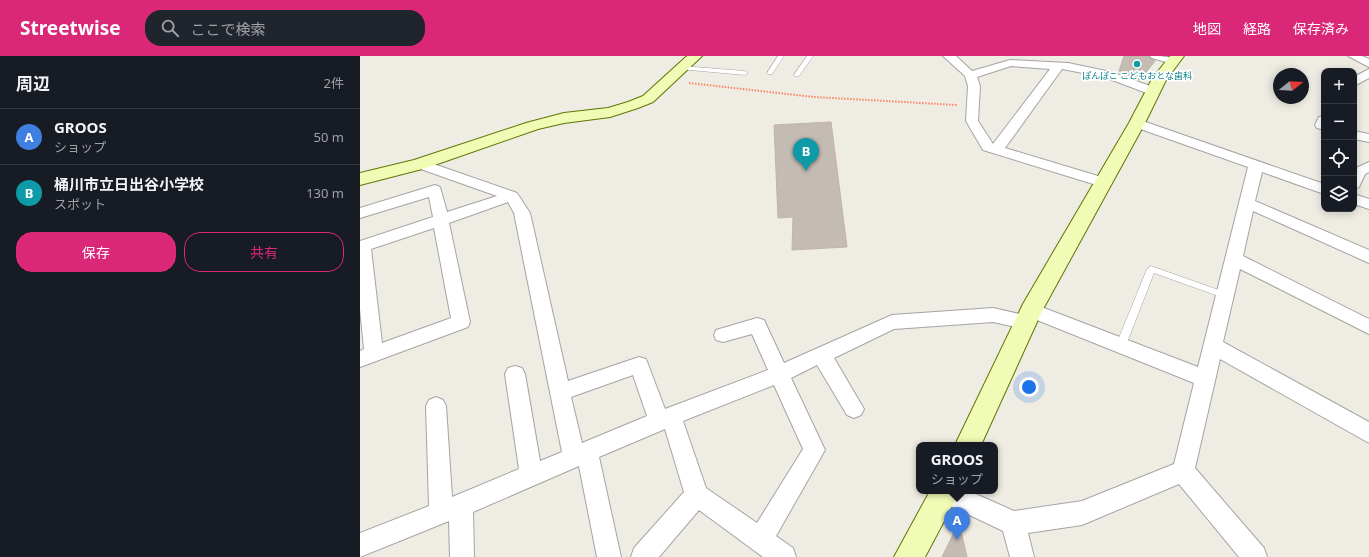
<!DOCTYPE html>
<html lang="ja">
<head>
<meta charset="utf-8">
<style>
	body { margin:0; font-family:"Noto Sans","Noto Sans JP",sans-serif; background:#20242c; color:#f1f3f6 }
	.controls { position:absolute; right:12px; top:12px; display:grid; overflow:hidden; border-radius:8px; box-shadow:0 2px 10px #0003 }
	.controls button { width:36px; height:36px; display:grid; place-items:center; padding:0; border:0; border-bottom:1px solid #363941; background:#171b24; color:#f1f3f6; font:20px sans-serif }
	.compass { position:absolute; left:913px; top:12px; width:36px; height:36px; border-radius:50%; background:#171b24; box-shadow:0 2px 10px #0003; rotate:72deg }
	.you { position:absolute; left:669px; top:331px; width:14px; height:14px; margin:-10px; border:3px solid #fff; border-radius:50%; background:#1a73e8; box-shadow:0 0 0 6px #1a73e833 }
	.badge { display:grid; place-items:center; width:26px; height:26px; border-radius:50%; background:#db2777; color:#fff; font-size:13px; font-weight:700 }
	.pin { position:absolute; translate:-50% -33px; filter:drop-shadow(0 1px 2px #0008) }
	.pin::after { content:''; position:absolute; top:21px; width:14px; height:12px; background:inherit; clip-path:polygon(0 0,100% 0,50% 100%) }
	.popup { position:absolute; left:556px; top:386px; width:82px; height:52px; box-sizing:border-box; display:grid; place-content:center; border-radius:8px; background:#171b24; filter:drop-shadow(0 1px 3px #0005); font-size:13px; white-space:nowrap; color:#9ea1a6 }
	.popup b { font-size:15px; color:#f1f3f6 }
	.popup::after { content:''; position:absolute; left:50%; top:100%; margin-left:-8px; border:8px solid transparent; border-top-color:#171b24 }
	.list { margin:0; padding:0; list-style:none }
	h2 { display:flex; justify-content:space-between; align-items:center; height:52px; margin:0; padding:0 16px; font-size:17px }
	h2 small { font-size:13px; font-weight:400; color:#9ea1a6 }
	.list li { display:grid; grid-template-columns:26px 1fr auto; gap:12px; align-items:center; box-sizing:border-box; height:56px; padding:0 16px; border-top:1px solid #363941 }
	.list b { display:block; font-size:15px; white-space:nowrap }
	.list p { margin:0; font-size:13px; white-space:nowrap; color:#9ea1a6 }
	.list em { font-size:13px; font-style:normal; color:#9ea1a6 }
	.actions { display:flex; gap:8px; padding:12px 16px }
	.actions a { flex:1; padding:9px 0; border:1px solid #db2777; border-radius:16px; text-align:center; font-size:14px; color:#db2777 }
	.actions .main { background:#db2777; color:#fff }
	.icon { flex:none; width:22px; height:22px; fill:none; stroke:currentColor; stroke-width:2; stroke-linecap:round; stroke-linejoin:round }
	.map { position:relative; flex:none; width:1009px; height:501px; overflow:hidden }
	header { display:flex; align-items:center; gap:24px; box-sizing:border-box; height:56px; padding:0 20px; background:#db2777; color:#fff }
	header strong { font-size:19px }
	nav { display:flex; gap:22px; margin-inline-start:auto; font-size:14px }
	.search { width:280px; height:36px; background:#20242c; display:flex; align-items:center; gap:10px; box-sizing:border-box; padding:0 14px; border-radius:16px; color:#9ea1a6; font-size:15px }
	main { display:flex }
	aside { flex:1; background:#171b24 }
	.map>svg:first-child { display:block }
	.building { fill:#c4bbb2; stroke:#c1b4a5 }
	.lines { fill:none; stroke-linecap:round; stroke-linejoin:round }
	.lane-casing { stroke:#a4a4a4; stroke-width:1 }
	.street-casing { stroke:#a4a4a4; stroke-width:2 }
	.secondary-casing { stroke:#5e7602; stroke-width:2 }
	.path { stroke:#fd8566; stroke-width:2; stroke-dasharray:1.5 1.5; stroke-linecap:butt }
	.lane { fill:#fff; fill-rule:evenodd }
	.street { fill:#fff; fill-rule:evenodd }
	.secondary { fill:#f0fbb5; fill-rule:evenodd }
	.culture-dot { fill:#0f9aa8; stroke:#fff; stroke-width:1.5 }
	.labels { text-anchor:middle; stroke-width:3.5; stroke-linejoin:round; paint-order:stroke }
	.far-culture-label { font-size:9px; fill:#0d838f; stroke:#fff }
</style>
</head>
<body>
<header>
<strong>Streetwise</strong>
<div class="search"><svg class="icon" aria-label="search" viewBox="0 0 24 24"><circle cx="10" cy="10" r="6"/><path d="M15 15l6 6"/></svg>ここで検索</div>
<nav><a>地図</a><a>経路</a><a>保存済み</a></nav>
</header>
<main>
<aside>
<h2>周辺<small>2件</small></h2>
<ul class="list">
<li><span class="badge" style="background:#3f7fe0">A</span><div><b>GROOS</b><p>ショップ</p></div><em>50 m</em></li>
<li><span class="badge" style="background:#0f9aa8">B</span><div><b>桶川市立日出谷小学校</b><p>スポット</p></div><em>130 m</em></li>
</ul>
<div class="actions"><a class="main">保存</a><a>共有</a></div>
</aside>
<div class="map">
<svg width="1009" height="501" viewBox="0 0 1009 501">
	<rect width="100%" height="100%" fill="#efece3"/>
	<path class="building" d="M 764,0 L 788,0 L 795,5 L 780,24 L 759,15 Z
		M 471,66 L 487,191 L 432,194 L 433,161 L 418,162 L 414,69 Z
		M 599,466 L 607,501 L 582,501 Z"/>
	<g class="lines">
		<defs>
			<path id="lane" d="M 418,0 L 424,0 L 412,18 L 408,18 L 407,17 Z
				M 447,0 L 453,0 L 439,20 L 435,20 L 434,19 Z
				M 321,10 L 385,15 L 388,17 L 385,19 L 319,13 L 318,12 Z
				M 791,210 L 867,237 L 868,239 L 864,242 L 794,217 L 766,289 L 764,292 L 761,293 L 758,292 L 756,289 L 787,213 Z"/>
			<path id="street" d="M 583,0 L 596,0 L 612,15 L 650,4 L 708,7 L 751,16 L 796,32 L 798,35 L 792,39 L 744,21 L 702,13 L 645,92 L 748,123 L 750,126 L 748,129 L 743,131 L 623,94 L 606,65 L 608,30 L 605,20 ZM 651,10 L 690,13 L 633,88 L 618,65 L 620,30 L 617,21 Z
				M 790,0 C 799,0 812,0 819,5 L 813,8 L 792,2 Z
				M 988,0 L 1002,0 L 1009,3 L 1009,11 Z
				M 1009,13 L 1009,22 L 994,30 L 994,21 Z
				M 964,60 L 964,74 L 957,72 L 955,69 L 959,61 Z
				M 777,63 L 964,128 L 964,138 L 902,116 L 895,145 L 1009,194 L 1009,207 L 893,155 L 883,200 L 1009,263 L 1009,278 L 880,213 L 863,286 L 1009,366 L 1009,387 L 860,303 L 835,412 L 904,492 L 907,501 L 879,501 L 819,428 L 722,469 L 668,477 L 674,501 L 650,501 L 643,475 L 578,444 L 575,435 L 609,435 L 654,455 L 722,445 L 814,408 L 834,327 L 672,262 L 674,266 L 672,271 L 665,273 L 633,266 L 534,273 L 474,302 L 504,353 L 501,359 L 494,362 L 487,359 L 457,309 L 431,322 L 465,394 L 416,480 L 433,492 L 436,501 L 403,501 L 339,454 L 299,501 L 271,501 L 274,492 L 324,436 L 305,373 L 239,401 L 261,501 L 237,501 L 219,410 L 113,456 L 114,501 L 90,501 L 89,465 L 0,501 L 0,477 L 69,450 L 66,350 L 69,344 L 76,341 L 83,344 L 86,350 L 92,441 L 159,413 L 145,318 L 148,312 L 155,310 L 162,312 L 165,318 L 180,405 L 202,396 L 154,157 L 148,146 L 89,167 L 110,266 L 108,271 L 0,311 L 0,295 L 4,293 L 0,253 L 0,185 L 73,161 L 69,141 L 0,162 L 0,152 L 75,129 L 80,131 L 87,156 L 137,140 L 55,111 L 53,108 L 55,105 L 65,105 L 157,137 L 170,157 L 208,325 L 279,301 L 286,303 L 305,353 L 408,314 L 392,278 L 363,286 L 356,284 L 354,279 L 356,274 L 397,262 L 404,264 L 424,307 L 532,259 L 633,252 L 664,259 L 662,254 L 665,249 L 671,247 L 838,311 L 888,111 L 772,70 L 770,67 L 772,64 ZM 74,172 L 91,262 L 22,287 L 11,193 ZM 273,319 L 287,360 L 222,387 L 211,341 ZM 414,329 L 443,393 L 397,467 L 346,432 L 323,365 Z
				M 994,75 L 1009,78 L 1009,86 L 994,83 Z
				M 1009,106 L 1009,116 L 1005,118 L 999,131 L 994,133 L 994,113 Z
				M 994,138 L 1009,143 L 1009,153 L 994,148 Z"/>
			<path id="secondary" d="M 327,0 L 342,0 L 293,46 L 278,52 L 250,61 L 204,67 L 178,73 L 66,112 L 0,129 L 0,117 L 54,104 L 166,67 L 204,57 L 248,52 L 268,46 L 283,40 Z
				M 810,0 L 824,0 L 806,24 L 785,67 L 682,255 L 621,389 L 595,389 L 663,248 L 769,67 L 792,23 Z
				M 570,435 L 600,435 L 565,501 L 534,501 Z"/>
		</defs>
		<use href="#lane" class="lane-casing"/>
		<use href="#street" class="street-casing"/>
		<use href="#secondary" class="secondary-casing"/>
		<path class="path" d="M 329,27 L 454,41 L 597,49"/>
		<use href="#lane" class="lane"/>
		<use href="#street" class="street"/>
		<use href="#secondary" class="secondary"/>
	</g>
	<circle class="culture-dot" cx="777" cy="8" r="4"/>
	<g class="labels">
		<g class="far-culture-label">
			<text x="777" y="23">ぽんぽこ こどもおとな歯科</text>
		</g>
	</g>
</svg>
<div class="controls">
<button>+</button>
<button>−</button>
<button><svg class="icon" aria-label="locate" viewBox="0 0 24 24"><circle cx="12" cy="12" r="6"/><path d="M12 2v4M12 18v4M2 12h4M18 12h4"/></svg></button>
<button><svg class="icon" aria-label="layers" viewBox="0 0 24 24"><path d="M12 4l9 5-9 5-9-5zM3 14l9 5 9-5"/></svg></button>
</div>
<svg class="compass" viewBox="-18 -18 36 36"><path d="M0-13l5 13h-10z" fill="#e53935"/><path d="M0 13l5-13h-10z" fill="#9ea1a6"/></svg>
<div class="you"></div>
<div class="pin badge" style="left:597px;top:484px;background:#3f7fe0">A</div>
<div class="popup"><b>GROOS</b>ショップ</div>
<div class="pin badge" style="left:446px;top:115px;background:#0f9aa8">B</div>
</div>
</main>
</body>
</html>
